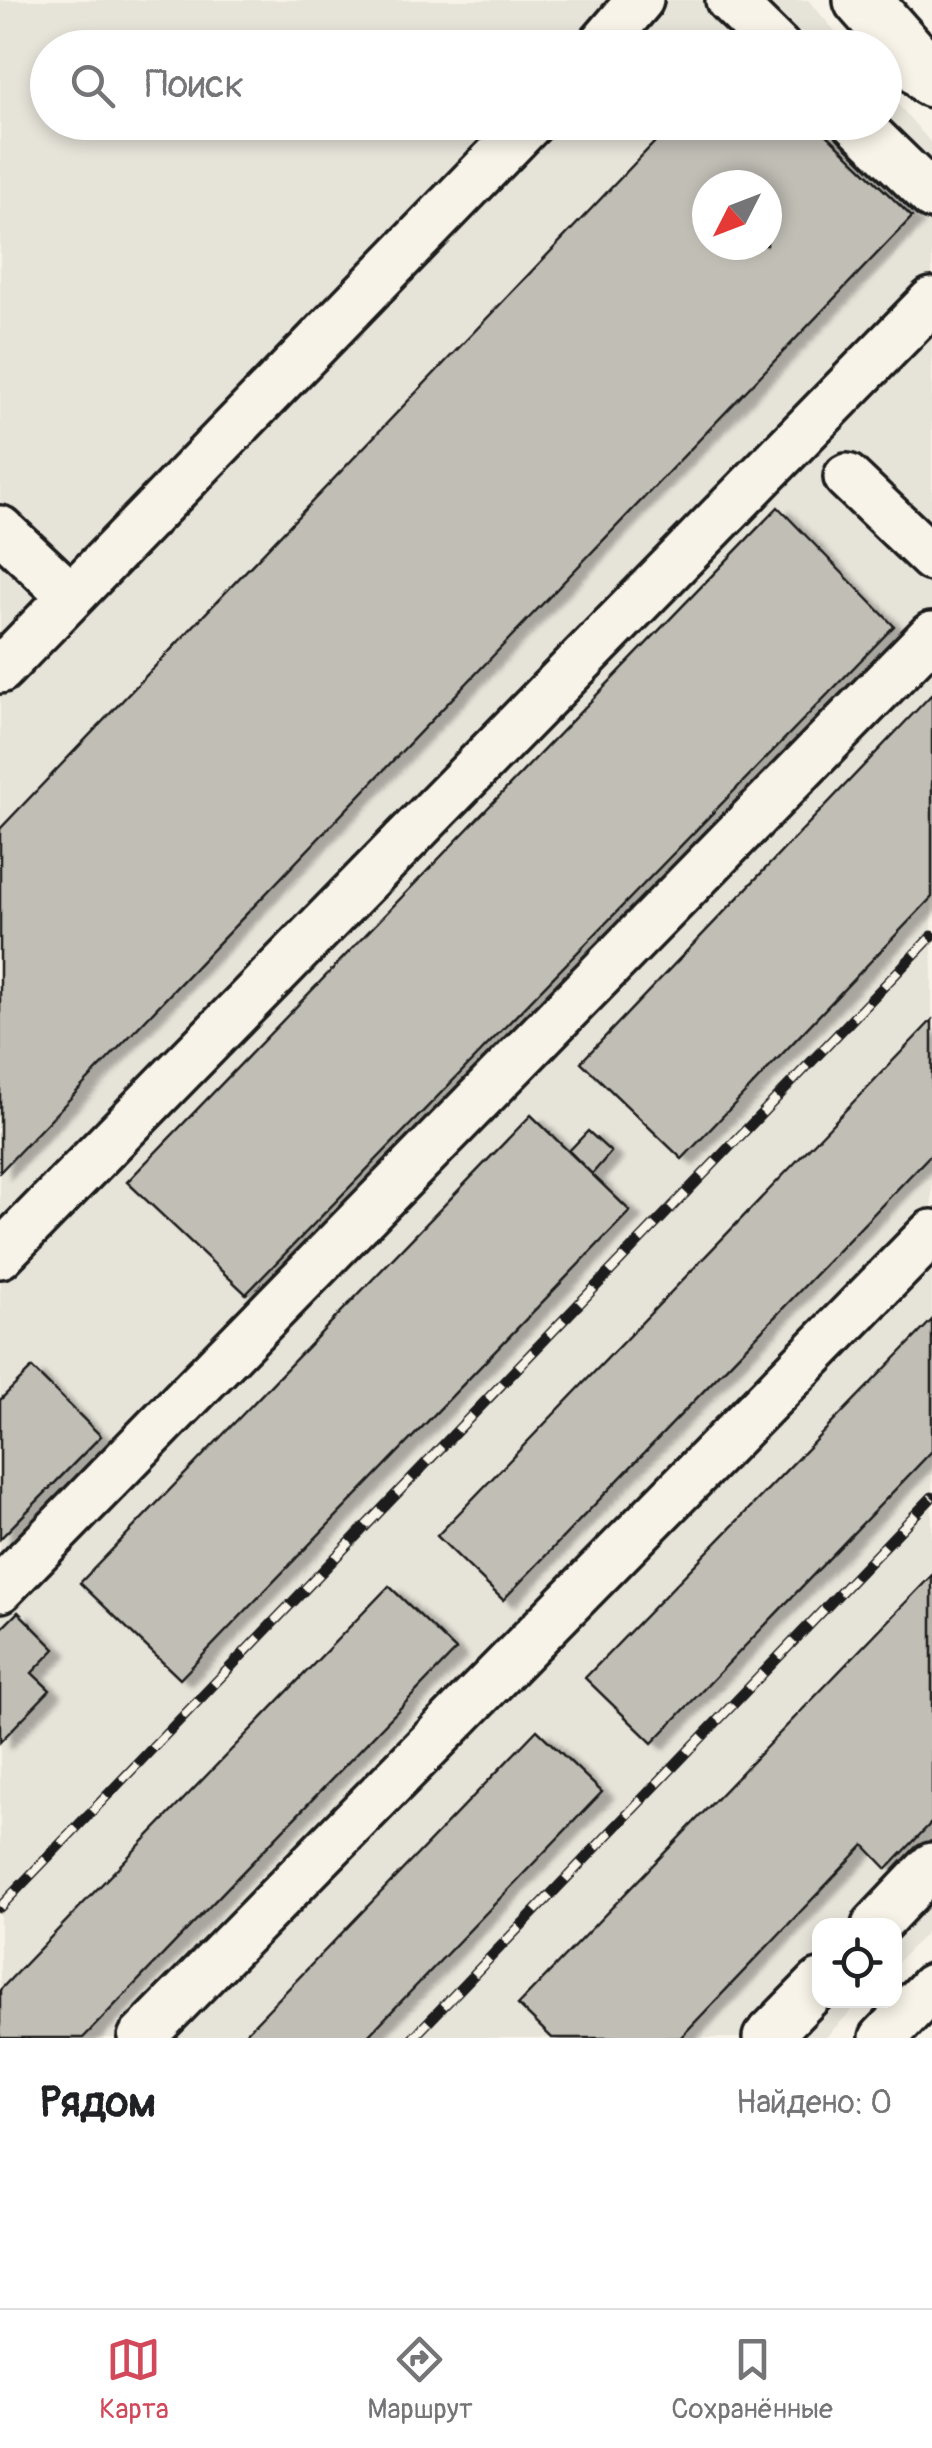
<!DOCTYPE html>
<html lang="ru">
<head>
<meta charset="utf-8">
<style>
	body { margin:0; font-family:Pangolin,sans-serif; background:#f6f6f6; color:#202124 }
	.controls { position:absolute; right:30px; bottom:30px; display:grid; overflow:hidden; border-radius:20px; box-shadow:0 5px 15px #0003 }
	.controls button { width:90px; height:90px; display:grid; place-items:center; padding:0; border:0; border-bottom:2px solid #e0e0e0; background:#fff; color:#202124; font:50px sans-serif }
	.compass { position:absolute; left:692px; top:170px; width:90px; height:90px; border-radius:50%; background:#fff; box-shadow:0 5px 15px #0003; rotate:228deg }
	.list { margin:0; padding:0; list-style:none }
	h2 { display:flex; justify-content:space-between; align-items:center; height:130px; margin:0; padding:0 40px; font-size:42px }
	h2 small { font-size:32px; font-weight:400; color:#757577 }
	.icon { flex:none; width:55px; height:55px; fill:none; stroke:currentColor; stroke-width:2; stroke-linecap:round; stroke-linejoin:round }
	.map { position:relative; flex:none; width:932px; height:2038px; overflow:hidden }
	.search { position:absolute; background:#fff; box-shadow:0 5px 15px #0003; left:30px; right:30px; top:30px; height:110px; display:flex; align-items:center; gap:25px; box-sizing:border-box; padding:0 35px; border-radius:55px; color:#757577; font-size:38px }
	.sheet { height:270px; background:#fff }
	nav { display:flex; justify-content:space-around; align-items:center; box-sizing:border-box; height:140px; border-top:2px solid #e0e0e0; background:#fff; font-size:28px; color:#757577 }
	nav a { display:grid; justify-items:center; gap:5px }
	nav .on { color:#d1495b }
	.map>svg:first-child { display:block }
	.built { fill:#e6e3d9; fill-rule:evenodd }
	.building { fill:#c0beb5; stroke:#1c1c1c; stroke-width:2.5; fill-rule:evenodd; filter:url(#shadow) }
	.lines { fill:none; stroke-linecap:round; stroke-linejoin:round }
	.minor-casing { stroke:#1c1c1c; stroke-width:52 }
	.major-casing { stroke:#1c1c1c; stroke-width:62 }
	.minor { stroke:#f7f3e8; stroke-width:45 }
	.major { stroke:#f7f3e8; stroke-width:55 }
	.rail-casing { stroke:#1c1c1c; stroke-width:11 }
	.rail { stroke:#f7f3e8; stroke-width:8; stroke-dasharray:22; stroke-linecap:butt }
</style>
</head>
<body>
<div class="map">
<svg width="932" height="2038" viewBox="0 0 932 2038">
	<defs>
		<filter id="shadow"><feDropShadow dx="11" dy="6" stdDeviation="2.5" flood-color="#0004"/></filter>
	</defs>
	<rect width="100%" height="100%" fill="#f7f3e8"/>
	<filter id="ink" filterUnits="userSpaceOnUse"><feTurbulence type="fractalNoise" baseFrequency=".01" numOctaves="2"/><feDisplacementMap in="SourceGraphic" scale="20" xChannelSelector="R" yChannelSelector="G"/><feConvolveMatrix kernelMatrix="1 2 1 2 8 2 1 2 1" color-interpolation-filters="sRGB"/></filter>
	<g filter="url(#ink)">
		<path class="built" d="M 0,0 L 808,0 L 849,47 L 48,48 L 48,122 L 884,122 L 885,89 L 932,144 L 932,1926 L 895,1965 L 894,1926 L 820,1926 L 820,2000 L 861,2001 L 825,2038 L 0,2038 ZM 707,185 L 767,185 L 767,245 L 707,245 Z"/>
		<path class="building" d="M 674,122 L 814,122 L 912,217 L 0,1172 L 0,829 ZM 707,185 L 767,185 L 767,245 L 707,245 Z
			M 778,507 L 894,626 L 246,1294 L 127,1182 Z
			M 932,694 L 932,897 L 682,1159 L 581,1062 Z
			M 932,1020 L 932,1153 L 503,1600 L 437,1536 Z
			M 531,1115 L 630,1211 L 180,1679 L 80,1583 Z
			M 588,1131 L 611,1152 L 592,1174 L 569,1151 Z
			M 932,1320 L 932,1451 L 652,1743 L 585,1678 Z
			M 32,1368 L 101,1436 L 0,1539 L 0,1400 Z
			M 932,1575 L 932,1822 L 887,1869 L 864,1845 L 680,2038 L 552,2038 L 518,2005 Z
			M 389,1586 L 456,1650 L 83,2038 L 0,2038 L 0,1990 Z
			M 18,1612 L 55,1649 L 32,1673 L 50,1690 L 0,1742 L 0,1630 Z
			M 537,1730 L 602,1792 L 366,2038 L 241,2038 Z"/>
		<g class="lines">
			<defs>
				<path id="minor" d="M 729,0 L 778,48
					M 599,48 L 640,0
					M 856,122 L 932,196
					M 847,477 L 932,558
					M 0,529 L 71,596
					M 0,670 L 531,122
					M 0,1255 L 932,301
					M 0,1589 L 932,635
					M 875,1926 L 932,1866
					M 141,2038 L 932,1233
					M 766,2038 L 820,1983
					M 883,2038 L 932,1987"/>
				<path id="major" d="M 862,0 L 932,79"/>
			</defs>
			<use href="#minor" class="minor-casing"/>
			<use href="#major" class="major-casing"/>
			<use href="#minor" class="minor"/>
			<use href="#major" class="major"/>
			<defs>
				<path id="rail" d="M 0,1907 L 932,936
					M 413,2038 L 932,1497"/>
			</defs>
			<use href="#rail" class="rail-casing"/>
			<use href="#rail" class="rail"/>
		</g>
	</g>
</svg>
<div class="controls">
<button><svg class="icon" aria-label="locate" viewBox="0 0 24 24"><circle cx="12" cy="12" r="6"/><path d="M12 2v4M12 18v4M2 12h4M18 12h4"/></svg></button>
</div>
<svg class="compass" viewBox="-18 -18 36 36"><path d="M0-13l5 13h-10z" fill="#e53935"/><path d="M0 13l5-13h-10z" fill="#757577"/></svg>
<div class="search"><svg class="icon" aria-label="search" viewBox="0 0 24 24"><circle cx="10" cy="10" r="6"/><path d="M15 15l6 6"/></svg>Поиск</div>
</div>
<section class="sheet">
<h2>Рядом<small>Найдено: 0</small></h2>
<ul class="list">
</ul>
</section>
<nav>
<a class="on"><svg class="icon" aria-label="map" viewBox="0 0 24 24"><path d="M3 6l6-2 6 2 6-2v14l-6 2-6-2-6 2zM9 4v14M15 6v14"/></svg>Карта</a>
<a><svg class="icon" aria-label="directions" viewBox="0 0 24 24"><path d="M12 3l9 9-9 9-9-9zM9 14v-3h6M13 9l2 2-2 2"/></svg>Маршрут</a>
<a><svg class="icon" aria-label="saved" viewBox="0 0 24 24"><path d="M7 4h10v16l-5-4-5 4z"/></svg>Сохранённые</a>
</nav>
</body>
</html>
